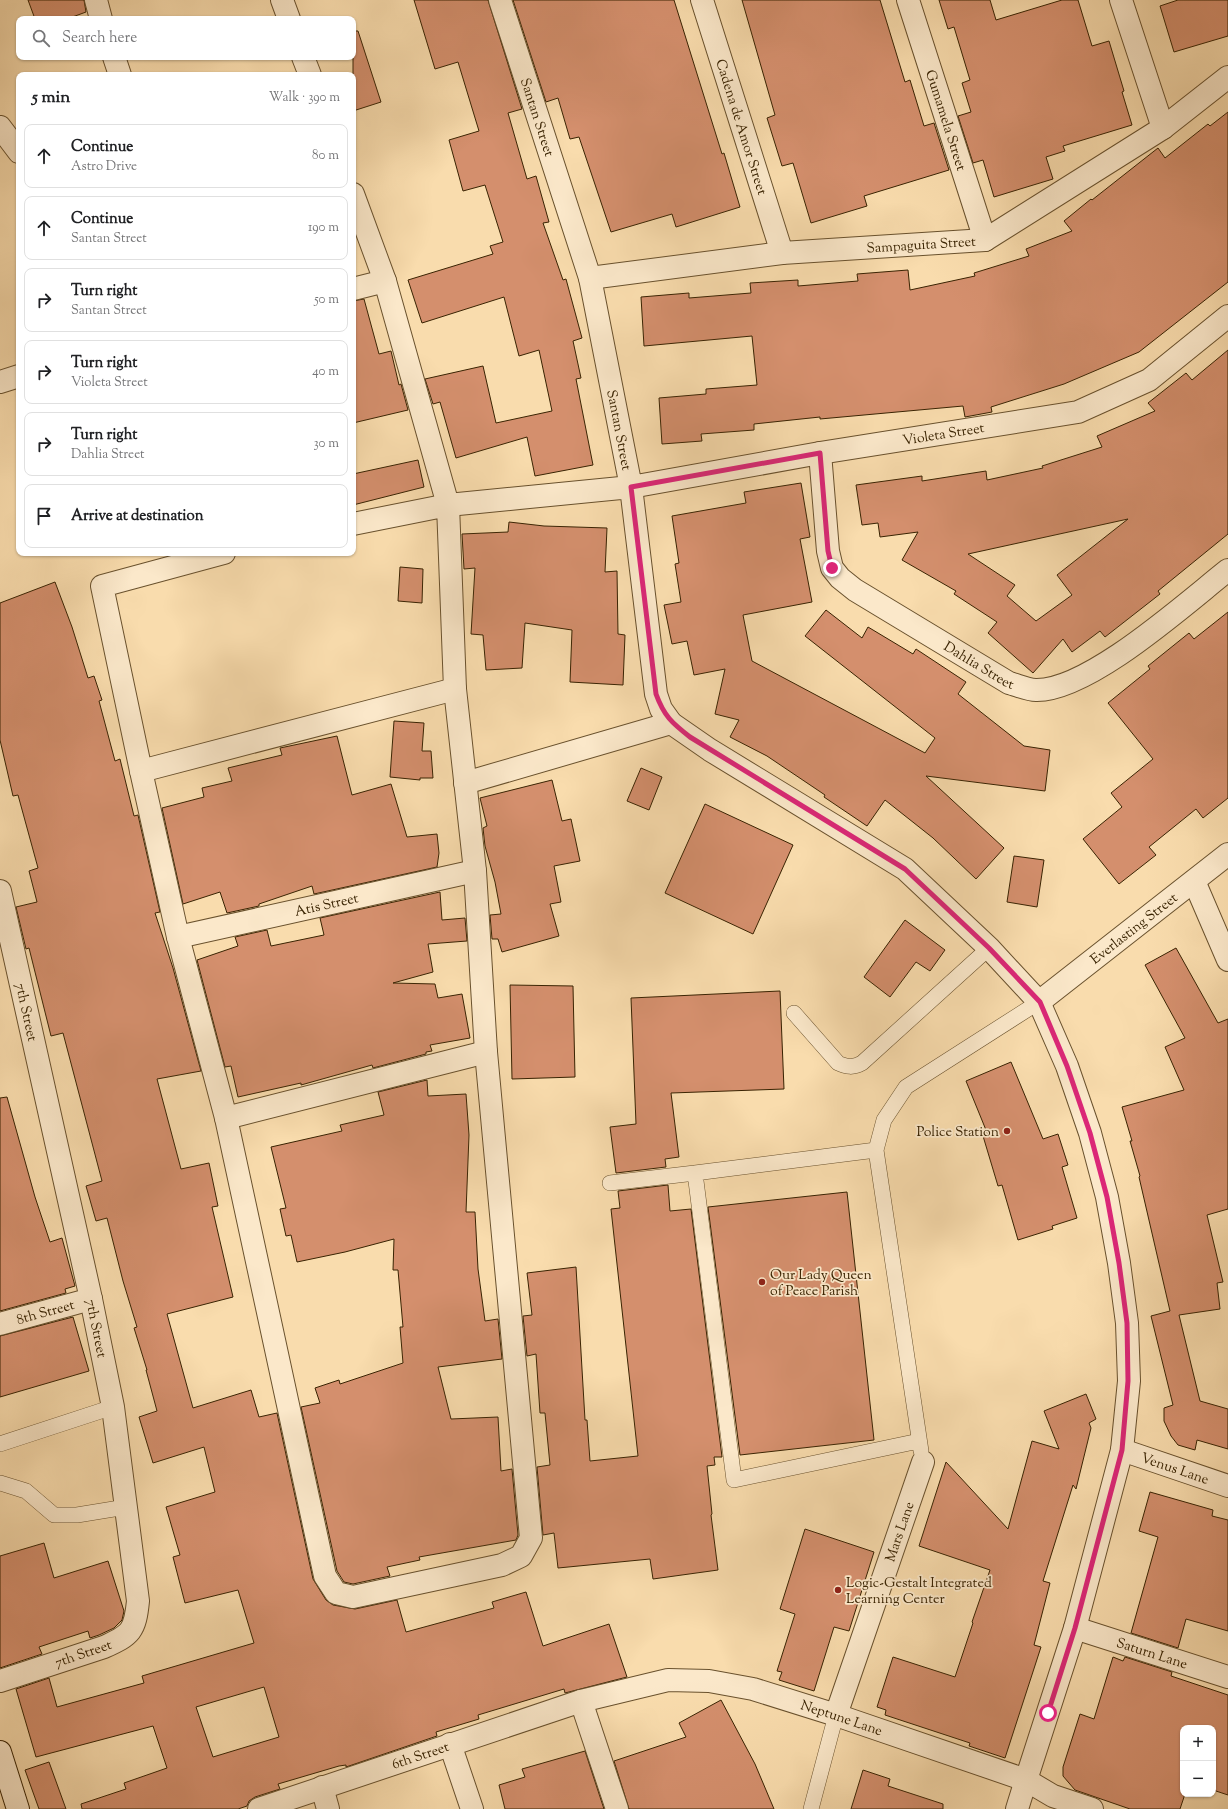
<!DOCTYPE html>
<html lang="en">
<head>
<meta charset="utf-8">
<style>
	body { margin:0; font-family:"Sorts Mill Goudy",serif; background:#f6f6f6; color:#202124 }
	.controls { position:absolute; right:12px; bottom:12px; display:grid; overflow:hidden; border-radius:8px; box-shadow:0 1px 3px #0004 }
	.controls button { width:36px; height:36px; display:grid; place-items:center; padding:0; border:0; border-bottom:1px solid #e0e0e0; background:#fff; color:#202124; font:20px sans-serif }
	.stop { position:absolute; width:12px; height:12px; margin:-9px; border:3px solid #db2777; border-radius:50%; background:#fff }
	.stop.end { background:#db2777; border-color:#fff; box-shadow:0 1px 4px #0008 }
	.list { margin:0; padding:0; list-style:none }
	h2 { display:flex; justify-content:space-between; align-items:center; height:52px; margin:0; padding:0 16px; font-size:17px }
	h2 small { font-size:13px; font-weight:400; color:#757577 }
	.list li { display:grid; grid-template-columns:26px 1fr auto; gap:12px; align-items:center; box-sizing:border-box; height:64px; margin:0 8px 8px; padding:0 8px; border:1px solid #e0e0e0; border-radius:8px }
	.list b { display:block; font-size:15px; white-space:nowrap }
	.list p { margin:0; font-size:13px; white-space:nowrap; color:#757577 }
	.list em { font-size:13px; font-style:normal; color:#757577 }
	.icon { flex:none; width:22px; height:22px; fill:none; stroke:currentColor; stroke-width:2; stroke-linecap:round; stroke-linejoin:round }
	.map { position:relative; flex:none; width:1228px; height:1809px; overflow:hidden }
	.search { position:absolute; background:#fff; box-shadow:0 1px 3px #0004; left:16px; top:16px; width:340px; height:44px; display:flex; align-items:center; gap:10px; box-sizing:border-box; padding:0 14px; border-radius:8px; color:#757577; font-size:15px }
	.panel { position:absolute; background:#fff; box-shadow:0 1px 3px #0004; left:16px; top:72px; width:340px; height:484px; border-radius:8px }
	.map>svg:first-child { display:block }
	.building { fill:#d48f6d; stroke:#392302; fill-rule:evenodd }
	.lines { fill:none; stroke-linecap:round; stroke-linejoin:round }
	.service-casing { stroke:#69512d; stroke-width:16 }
	.minor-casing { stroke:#69512d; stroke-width:24 }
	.tertiary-casing { stroke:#69512d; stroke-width:24 }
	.secondary-casing { stroke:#392302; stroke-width:24 }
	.service { stroke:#fbe8ca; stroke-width:15 }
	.minor { stroke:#fbe8ca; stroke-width:22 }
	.tertiary { stroke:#fbe8ca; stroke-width:22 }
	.secondary { stroke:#fbe8ca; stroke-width:22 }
	.route { stroke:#db2777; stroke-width:5 }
	.poi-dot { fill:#8f2418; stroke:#fbe8ca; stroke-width:1.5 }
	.labels { text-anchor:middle; stroke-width:3.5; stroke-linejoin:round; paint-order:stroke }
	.street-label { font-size:14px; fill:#392302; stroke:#fbe8ca }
	.poi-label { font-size:14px; fill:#392302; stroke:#fbe8ca; text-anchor:start }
</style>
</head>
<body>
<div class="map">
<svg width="1228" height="1809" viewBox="0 0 1228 1809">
	<rect width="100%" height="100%" fill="#f9dcad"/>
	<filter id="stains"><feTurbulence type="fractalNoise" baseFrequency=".005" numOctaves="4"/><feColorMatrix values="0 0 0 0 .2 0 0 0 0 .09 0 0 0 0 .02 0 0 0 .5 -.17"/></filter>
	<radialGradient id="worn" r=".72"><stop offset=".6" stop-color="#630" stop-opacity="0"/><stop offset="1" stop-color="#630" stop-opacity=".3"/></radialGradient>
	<path class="building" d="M 28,0 L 84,0 L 86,12 L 67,19 L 35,19 Z
		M 414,0 L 488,0 L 522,109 L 508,113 L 527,179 L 536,176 L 549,222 L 543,223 L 563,280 L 566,279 L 582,338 L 573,341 L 581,378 L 576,379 L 593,465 L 535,476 L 527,437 L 456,458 L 440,402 L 433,404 L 425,379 L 483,366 L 496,423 L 552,411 L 539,350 L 519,356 L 504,297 L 422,323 L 408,280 L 493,254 L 490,246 L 503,242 L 485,185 L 463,191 L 449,140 L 479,131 L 458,62 L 435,69 Z
		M 513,0 L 674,0 L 722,154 L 724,153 L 740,207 L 676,227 L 672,214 L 611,232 L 579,137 L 570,139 L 558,98 L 546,102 Z
		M 742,0 L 880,0 L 905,82 L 910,80 L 924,126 L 934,123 L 949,170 L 864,196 L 867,206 L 811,223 L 793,163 L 782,166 L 767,118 L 775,115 Z
		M 939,0 L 990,0 L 996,20 L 1062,0 L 1078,0 L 1092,46 L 1109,41 L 1124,91 L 1122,92 L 1132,125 L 1063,146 L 1065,151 L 1046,157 L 1053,179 L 994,197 L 983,160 L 973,163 L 958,116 L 971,112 L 962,83 L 970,80 L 954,27 L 948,29 Z
		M 1178,0 L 1228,0 L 1228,36 L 1174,52 L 1160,6 Z
		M 353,31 L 358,31 L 381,102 L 353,111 Z
		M 1228,112 L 1228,282 L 1139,352 L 1064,384 L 991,407 L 992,412 L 965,417 L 963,406 L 820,419 L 820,417 L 754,424 L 754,430 L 701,434 L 702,441 L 662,444 L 659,398 L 706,394 L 706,389 L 757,385 L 752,336 L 644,346 L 641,297 L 689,293 L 689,298 L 751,293 L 750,283 L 798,280 L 798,286 L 858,281 L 857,274 L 908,270 L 910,290 L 975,276 L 974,273 L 1029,256 L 1026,249 L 1072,231 L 1064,221 L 1091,199 L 1092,200 L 1158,148 L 1165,158 L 1208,124 L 1210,126 Z
		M 364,299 L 379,354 L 391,351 L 399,385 L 401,384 L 408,410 L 353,423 L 353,301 Z
		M 1228,350 L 1228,534 L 1158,591 L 1160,594 L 1105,637 L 1100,631 L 1072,652 L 1063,639 L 1033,673 L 988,633 L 997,622 L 954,594 L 956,591 L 902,560 L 918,532 L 880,537 L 878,523 L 862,525 L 856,485 L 922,476 L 922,481 L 986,471 L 987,480 L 1043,468 L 1042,466 L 1102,447 L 1097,436 L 1155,411 L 1148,403 L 1186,373 L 1192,380 ZM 1128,519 L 1057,575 L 1072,595 L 1036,621 L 1007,596 L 1015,585 L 968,554 Z
		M 418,460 L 424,487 L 353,505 L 353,474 Z
		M 801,483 L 810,537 L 800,539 L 812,602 L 743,615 L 752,661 L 925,753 L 935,738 L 805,636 L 826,610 L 862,638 L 868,627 L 913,654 L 916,649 L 966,682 L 958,694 L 1024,746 L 1050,750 L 1045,791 L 926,776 L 1004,848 L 976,879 L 933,838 L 885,800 L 867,826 L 824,797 L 825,795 L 767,756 L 730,737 L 739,720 L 715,714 L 725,669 L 694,675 L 687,641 L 672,644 L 664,605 L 681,602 L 675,564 L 679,563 L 672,516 L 746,503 L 744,492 Z
		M 509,522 L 544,526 L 607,528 L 605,572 L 617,571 L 618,634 L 625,635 L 623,685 L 570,682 L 572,630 L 525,623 L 522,668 L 486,670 L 483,635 L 471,634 L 475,568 L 464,569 L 462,534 L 508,532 Z
		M 400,567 L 423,569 L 422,603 L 398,601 Z
		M 55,582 L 72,627 L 88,678 L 94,676 L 102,700 L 99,701 L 115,761 L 120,759 L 134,816 L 138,815 L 160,912 L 155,913 L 173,968 L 201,1071 L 157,1079 L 181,1169 L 209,1163 L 218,1206 L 212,1207 L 233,1297 L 167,1314 L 193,1408 L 251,1390 L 259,1417 L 277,1413 L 313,1579 L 326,1600 L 333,1605 L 355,1609 L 397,1600 L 406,1632 L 494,1608 L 492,1602 L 526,1592 L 543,1646 L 609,1624 L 627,1677 L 565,1693 L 564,1689 L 478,1715 L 479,1719 L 436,1732 L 437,1736 L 346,1767 L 346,1765 L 339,1766 L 278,1784 L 280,1789 L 255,1797 L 249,1801 L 247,1806 L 238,1809 L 82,1809 L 81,1804 L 126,1789 L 124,1783 L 167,1768 L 153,1726 L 36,1757 L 16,1689 L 49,1678 L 57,1707 L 144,1683 L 142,1676 L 254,1643 L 238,1590 L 185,1603 L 173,1557 L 180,1555 L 166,1507 L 215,1492 L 204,1447 L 153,1463 L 139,1417 L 157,1411 L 146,1370 L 147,1370 L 134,1328 L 137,1327 L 123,1281 L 107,1218 L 96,1221 L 86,1186 L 102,1181 L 63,1033 L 51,1036 L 29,948 L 26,949 L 16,907 L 37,902 L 29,871 L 38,868 L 18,795 L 13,796 L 0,740 L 0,603 ZM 264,1687 L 279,1737 L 213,1757 L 196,1707 Z
		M 1228,612 L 1228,798 L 1203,818 L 1196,809 L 1149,847 L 1156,855 L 1119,884 L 1083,839 L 1122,807 L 1111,793 L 1153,759 L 1108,703 L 1150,669 L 1148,666 L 1189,633 L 1194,639 Z
		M 394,721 L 424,723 L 422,751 L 431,751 L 433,778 L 420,778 L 420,780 L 390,777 Z
		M 337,736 L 352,795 L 391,784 L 407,837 L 437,834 L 439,853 L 437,867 L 314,894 L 312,886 L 259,904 L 259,906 L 227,913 L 220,892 L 183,904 L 162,808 L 204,797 L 202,788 L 232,781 L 228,768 L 282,755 L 280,748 Z
		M 641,768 L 662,777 L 649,810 L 627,801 Z
		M 552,780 L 562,821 L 571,819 L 580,861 L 554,866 L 561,902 L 550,904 L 559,936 L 502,952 L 498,939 L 492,939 L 490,915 L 501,914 L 495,882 L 485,846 L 483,828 L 487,826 L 480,798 Z
		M 705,804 L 793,845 L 753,934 L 665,893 Z
		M 1014,856 L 1044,860 L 1037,907 L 1007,902 Z
		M 440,892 L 442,920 L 465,918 L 467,941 L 428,944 L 433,972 L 393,983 L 435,984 L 438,998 L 462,994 L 470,1038 L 430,1045 L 432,1051 L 426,1052 L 426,1054 L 373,1068 L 372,1065 L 301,1085 L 301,1083 L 238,1097 L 231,1066 L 225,1067 L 197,960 L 238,946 L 235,937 L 267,930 L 271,946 L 324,935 L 320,918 Z
		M 905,920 L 945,950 L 930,971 L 916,962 L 890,997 L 864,977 Z
		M 1176,948 L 1218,1023 L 1228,1019 L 1228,1209 L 1207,1215 L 1223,1282 L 1217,1283 L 1220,1309 L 1179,1315 L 1200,1401 L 1228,1409 L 1228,1449 L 1197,1440 L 1195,1450 L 1178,1445 L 1171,1436 L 1164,1421 L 1164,1408 L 1173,1405 L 1151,1316 L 1170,1311 L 1139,1177 L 1140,1176 L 1130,1141 L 1132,1141 L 1122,1107 L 1184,1090 L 1165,1047 L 1185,1038 L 1145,965 Z
		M 510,985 L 573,986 L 575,1077 L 512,1079 Z
		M 780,991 L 784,1089 L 671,1093 L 679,1157 L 665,1159 L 666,1167 L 616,1173 L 610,1127 L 636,1124 L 631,998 Z
		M 1011,1062 L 1043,1139 L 1058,1134 L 1068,1165 L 1062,1167 L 1077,1218 L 1052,1226 L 1053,1229 L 1018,1240 L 1002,1185 L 998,1186 L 983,1136 L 988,1135 L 966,1081 Z
		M 427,1080 L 428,1096 L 466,1094 L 469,1135 L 466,1212 L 475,1212 L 478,1269 L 485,1321 L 498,1319 L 502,1359 L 438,1367 L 451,1419 L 498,1417 L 501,1471 L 512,1469 L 518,1535 L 516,1540 L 419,1557 L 420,1560 L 387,1567 L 390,1576 L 353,1584 L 344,1582 L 337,1571 L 301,1407 L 320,1403 L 315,1388 L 339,1380 L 340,1384 L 403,1363 L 400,1327 L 403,1327 L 398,1270 L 393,1270 L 394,1239 L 345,1252 L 297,1262 L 291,1235 L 286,1236 L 280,1209 L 286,1208 L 271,1147 L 342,1131 L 340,1125 L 384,1115 L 378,1092 Z
		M 7,1097 L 35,1197 L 50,1242 L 62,1238 L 75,1286 L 65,1289 L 66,1293 L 0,1311 L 0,1098 Z
		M 668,1185 L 670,1211 L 691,1209 L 722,1457 L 714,1457 L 715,1465 L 707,1466 L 712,1514 L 711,1515 L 718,1570 L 653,1579 L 650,1559 L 558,1568 L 554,1533 L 543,1535 L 537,1467 L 550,1465 L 545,1413 L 540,1413 L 536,1354 L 527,1356 L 523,1316 L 532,1315 L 527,1273 L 576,1267 L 585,1420 L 587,1420 L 590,1461 L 638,1456 L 611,1209 L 620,1208 L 618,1191 Z
		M 847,1192 L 874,1440 L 740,1455 L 708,1207 Z
		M 73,1317 L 89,1371 L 0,1397 L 0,1336 Z
		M 1086,1394 L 1096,1419 L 1089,1423 L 1091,1428 L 1076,1489 L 1073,1485 L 1043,1581 L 1050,1583 L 1034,1645 L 1041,1647 L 1005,1758 L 969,1746 L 970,1743 L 885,1715 L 886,1710 L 877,1707 L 893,1657 L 955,1677 L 973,1623 L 972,1622 L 990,1570 L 919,1546 L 946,1462 L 1008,1529 L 1032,1441 L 1059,1449 L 1044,1411 Z
		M 1150,1492 L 1213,1510 L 1212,1516 L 1228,1520 L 1228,1631 L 1186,1619 L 1178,1648 L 1131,1633 L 1158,1537 L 1139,1531 Z
		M 805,1529 L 874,1552 L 849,1631 L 834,1627 L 814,1691 L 779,1680 L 782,1672 L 777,1671 L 795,1614 L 780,1609 Z
		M 44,1543 L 54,1578 L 108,1561 L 124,1611 L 122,1620 L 114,1628 L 99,1635 L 90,1638 L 88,1631 L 39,1647 L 42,1654 L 0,1668 L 0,1556 Z
		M 1113,1657 L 1123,1661 L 1125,1657 L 1172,1672 L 1171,1676 L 1228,1695 L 1228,1795 L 1213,1790 L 1213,1728 L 1183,1728 L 1183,1794 L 1185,1794 L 1180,1809 L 1130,1809 L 1075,1790 L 1063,1776 L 1063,1767 L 1080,1714 L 1094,1719 Z
		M 721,1700 L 755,1764 L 774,1809 L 629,1809 L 614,1761 L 686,1737 L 679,1723 Z
		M 585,1751 L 604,1809 L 505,1809 L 499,1785 L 525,1777 L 522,1769 Z
		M 49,1762 L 66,1809 L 39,1809 L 25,1770 Z
		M 863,1770 L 890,1779 L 888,1786 L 943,1804 L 943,1809 L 851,1809 Z"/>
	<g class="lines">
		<defs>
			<path id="service" d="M 794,1013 L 838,1063 C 847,1067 853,1068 862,1063 L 989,948
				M 876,1150 L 695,1173 L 734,1480 L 919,1441
				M 610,1183 L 695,1173
				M 0,1444 L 113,1407
				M 921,1451 L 876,1150 L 884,1120 L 906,1087 L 1039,1002
				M 0,1483 L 26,1491 L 54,1515 L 77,1515 L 126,1507
				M 811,1809 L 836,1715"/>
			<g id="minor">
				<path d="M 96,0 L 101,19"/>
				<path id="s1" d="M 500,0 L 590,278 L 631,487 L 820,453 L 1078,412 L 1149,380 L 1228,316"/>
				<path id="s2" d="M 702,0 L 782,253"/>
				<path id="s3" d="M 908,0 L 985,240"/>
				<path d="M 1121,0 L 1163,128"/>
				<path d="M 114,57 L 120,75"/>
				<path d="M 0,127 L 19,152"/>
				<path id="s4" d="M 590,278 L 782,253 L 985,240 L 1163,128 L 1228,77"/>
				<path id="s5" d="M 820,453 L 828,551 L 832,568 L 840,578 L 855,590 L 1009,683 C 1017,685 1027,690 1036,690 C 1089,691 1186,603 1228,570"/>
				<path d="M 224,553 L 102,586 L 141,771 L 178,937 L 226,1118 L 325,1576 L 336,1593 L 353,1597 L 502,1565 L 521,1556 L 531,1538 L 486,1052 L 475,871 L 455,689 L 448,505 L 353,524"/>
				<path d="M 141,771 L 455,689"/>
				<path d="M 465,783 L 671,723"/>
				<path d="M 1194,881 L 1228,960"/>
				<path id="s6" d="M 0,891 L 91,1299 L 113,1407 L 138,1601 C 135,1631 131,1635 104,1647 L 0,1681"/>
				<path id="s7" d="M 178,937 L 475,871"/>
				<path d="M 226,1118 L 486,1052"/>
				<path id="s8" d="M 0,1324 L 91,1299"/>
				<path id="s9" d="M 1122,1450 L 1228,1486"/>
				<path id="s10" d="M 1075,1628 L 1228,1677"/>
				<path d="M 581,1701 L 617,1809"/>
				<path id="s11" d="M 836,1715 L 923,1462"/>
				<path d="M 450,1744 L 472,1809"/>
				<path d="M 322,1787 L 328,1809"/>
				<path d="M 1017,1809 L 1026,1780 L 1053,1796 L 1092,1809"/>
			</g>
			<g id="tertiary">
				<path d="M 282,0 L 289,19"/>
				<path d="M 303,57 L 310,75"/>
				<path d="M 353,289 L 385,281"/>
				<path d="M 0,382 L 19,376"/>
				<path id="s12" d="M 1039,1002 L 1228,854"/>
				<path id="s13" d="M 259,1809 L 581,1701 L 668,1680 L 709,1681 L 753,1689 L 836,1715 L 1026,1780 L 1075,1628 L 1122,1450 L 1129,1381 L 1127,1323 L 1119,1263 L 1107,1197 L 1090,1133 L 1067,1066 L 1039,1002 L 989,948 L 905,869 L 710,750 L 671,723 L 661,709 L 656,694 L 631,487 L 448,505 L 385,281 L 353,194"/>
			</g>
			<path id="secondary" d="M 0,1752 L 18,1809"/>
		</defs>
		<use href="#service" class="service-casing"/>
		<use href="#minor" class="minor-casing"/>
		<use href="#tertiary" class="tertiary-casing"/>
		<use href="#secondary" class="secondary-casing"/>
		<use href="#service" class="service"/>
		<use href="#minor" class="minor"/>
		<use href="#tertiary" class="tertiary"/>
		<use href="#secondary" class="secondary"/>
	</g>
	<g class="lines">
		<path class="route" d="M 832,568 L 828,551 L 820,453 L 631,487 L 656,694 C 664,716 672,723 690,737 L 905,869 L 989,948 L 1040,1002 L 1067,1066 L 1090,1133 L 1107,1197 L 1119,1263 L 1127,1323 L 1128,1381 L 1122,1450 L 1075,1628 L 1048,1713"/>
	</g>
	<g class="poi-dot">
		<circle cx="1007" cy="1131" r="4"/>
		<circle cx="762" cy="1282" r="4"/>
		<circle cx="838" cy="1590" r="4"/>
	</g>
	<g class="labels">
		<g class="street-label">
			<text dy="5" stroke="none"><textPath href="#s1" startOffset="123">Santan Street</textPath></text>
			<text dy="5" stroke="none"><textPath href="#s3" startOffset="126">Gumamela Street</textPath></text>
			<text dy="5" stroke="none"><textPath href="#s2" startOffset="133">Cadena de Amor Street</textPath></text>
			<text dy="5" stroke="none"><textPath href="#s4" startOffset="333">Sampaguita Street</textPath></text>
			<text dy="5" stroke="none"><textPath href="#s1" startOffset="447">Santan Street</textPath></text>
			<text dy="5" stroke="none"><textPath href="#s1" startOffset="822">Violeta Street</textPath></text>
			<text dy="5" stroke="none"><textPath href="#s5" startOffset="293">Dahlia Street</textPath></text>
			<text dy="5" stroke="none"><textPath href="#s7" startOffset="152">Atis Street</textPath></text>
			<text dy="5" stroke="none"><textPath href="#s12" startOffset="120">Everlasting Street</textPath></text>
			<text dy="5" stroke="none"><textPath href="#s6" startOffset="124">7th Street</textPath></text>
			<text dy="5" stroke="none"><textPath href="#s8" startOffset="47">8th Street</textPath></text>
			<text dy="5" stroke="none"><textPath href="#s6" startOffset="448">7th Street</textPath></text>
			<text dy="5" stroke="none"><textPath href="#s9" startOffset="56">Venus Lane</textPath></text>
			<text dy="5" stroke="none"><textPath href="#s11" startOffset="194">Mars Lane</textPath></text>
			<text dy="5" stroke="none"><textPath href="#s10" startOffset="81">Saturn Lane</textPath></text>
			<text transform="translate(83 1653) rotate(-19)" y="5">7th Street</text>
			<text dy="5" stroke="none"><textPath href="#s13" startOffset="608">Neptune Lane</textPath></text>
			<text dy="5" stroke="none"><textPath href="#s13" startOffset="170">6th Street</textPath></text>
		</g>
		<g class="poi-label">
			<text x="999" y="1136" text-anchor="end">Police Station</text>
			<text x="770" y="1279">Our Lady Queen<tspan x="770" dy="16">of Peace Parish</tspan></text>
			<text x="846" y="1587">Logic-Gestalt Integrated<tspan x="846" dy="16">Learning Center</tspan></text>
		</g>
	</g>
	<rect width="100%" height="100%" filter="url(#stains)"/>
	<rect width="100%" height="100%" fill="url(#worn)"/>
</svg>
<div class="controls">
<button>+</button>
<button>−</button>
</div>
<div class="stop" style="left:1048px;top:1713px"></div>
<div class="stop end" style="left:832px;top:568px"></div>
<div class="search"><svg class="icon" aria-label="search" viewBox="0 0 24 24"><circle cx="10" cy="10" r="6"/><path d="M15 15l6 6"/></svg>Search here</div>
<section class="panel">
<h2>5 min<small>Walk · 390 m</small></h2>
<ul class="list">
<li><svg class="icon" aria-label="ahead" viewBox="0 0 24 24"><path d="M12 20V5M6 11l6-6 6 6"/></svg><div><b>Continue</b><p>Astro Drive</p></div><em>80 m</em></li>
<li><svg class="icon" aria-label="ahead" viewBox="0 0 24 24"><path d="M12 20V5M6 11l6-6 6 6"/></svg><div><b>Continue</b><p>Santan Street</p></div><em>190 m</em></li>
<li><svg class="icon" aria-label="right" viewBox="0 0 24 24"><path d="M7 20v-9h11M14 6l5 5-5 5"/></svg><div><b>Turn right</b><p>Santan Street</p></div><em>50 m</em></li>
<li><svg class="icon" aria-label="right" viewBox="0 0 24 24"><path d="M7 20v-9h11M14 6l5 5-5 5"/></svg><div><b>Turn right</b><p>Violeta Street</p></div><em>40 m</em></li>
<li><svg class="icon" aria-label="right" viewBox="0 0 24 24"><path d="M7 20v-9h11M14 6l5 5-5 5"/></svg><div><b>Turn right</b><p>Dahlia Street</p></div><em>30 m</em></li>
<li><svg class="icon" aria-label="arrive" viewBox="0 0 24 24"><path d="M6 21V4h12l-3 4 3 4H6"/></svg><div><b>Arrive at destination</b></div></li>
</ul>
</section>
</div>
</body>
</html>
